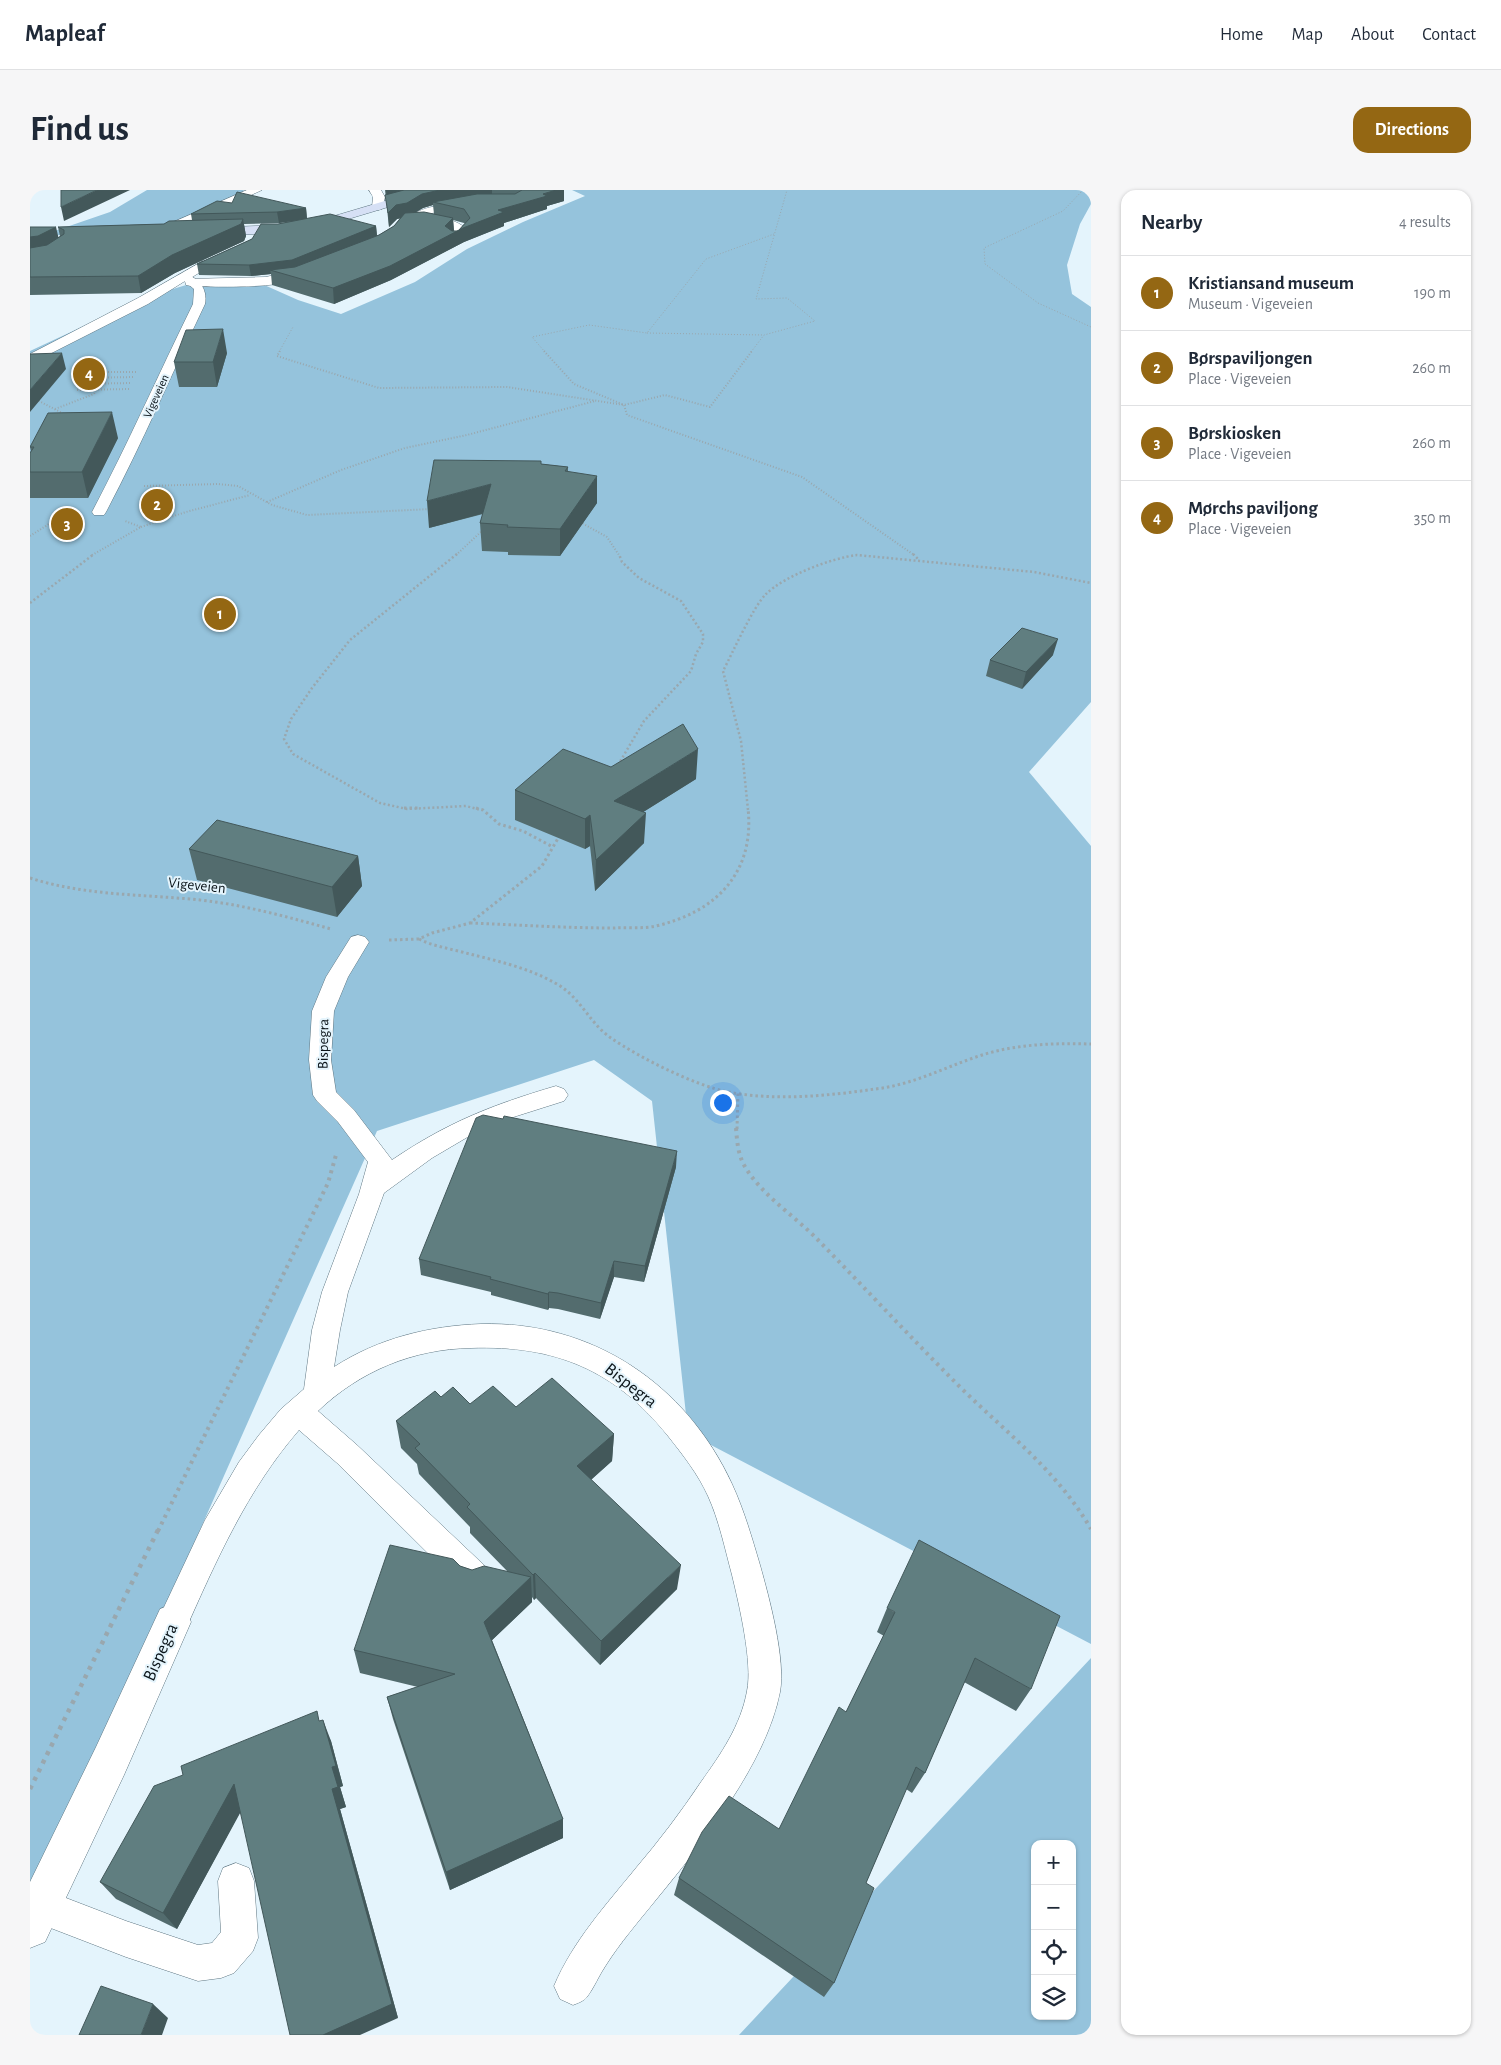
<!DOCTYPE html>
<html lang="en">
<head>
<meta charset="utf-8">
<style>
	body { margin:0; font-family:"Alegreya Sans",sans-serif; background:#f6f6f7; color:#1f2937 }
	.controls { position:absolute; right:15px; bottom:15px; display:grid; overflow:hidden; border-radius:10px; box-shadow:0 1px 4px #0004 }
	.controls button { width:45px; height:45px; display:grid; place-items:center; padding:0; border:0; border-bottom:1px solid #e0e1e3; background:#fff; color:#1f2937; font:25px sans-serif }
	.you { position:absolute; left:692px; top:912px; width:18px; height:18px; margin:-12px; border:4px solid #fff; border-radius:50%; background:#1a73e8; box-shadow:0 0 0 8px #1a73e833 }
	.badge { display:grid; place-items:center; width:32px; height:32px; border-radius:50%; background:#946713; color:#fff; font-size:16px; font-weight:700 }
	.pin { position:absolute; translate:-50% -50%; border:2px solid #fff; box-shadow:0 1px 5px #0006 }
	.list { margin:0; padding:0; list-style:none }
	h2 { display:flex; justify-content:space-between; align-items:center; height:65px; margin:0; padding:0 20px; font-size:21px }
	h2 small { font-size:16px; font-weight:400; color:#747a83 }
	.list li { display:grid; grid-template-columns:32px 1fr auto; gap:15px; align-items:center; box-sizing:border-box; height:75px; padding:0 20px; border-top:1px solid #e0e1e3 }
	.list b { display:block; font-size:19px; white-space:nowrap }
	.list p { margin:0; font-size:16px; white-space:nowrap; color:#747a83 }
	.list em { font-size:16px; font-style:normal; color:#747a83 }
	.icon { flex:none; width:28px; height:28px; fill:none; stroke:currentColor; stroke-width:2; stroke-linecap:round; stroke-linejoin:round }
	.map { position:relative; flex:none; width:1061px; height:1845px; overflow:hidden; border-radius:15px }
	header { display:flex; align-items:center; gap:30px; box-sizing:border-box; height:70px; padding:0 25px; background:#fff; border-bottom:1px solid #e0e1e3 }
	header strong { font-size:24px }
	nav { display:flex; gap:28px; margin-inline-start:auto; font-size:18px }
	.intro { display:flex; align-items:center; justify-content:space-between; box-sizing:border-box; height:120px; padding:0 30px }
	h1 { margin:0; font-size:35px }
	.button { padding:12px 22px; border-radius:15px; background:#946713; color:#fff; font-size:18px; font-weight:700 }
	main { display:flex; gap:30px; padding:0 30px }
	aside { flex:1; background:#fff; border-radius:15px; box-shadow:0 1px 4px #0004 }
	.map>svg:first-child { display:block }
	.forest { fill:#95c3dc; fill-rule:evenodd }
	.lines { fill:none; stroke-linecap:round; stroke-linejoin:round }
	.lane-casing { stroke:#5f7783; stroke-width:1 }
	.street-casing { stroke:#5f7783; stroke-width:1 }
	.secondary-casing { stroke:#5f7783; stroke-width:1 }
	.path-far5 { stroke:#99a7ae; stroke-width:1; stroke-dasharray:1 2; stroke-linecap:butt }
	.path-far4 { stroke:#99a7ae; stroke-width:2; stroke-dasharray:1 2; stroke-linecap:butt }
	.path-far3 { stroke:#99a7ae; stroke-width:2.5; stroke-dasharray:2 2.5; stroke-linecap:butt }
	.path-far2 { stroke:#99a7ae; stroke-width:3; stroke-dasharray:2.5 3; stroke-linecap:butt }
	.path-far1 { stroke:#99a7ae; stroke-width:4; stroke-dasharray:3 4.5; stroke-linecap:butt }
	.path { stroke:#99a7ae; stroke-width:4.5; stroke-dasharray:4 5.5; stroke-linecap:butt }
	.lane { fill:#fff; fill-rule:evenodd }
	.street { fill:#fff; fill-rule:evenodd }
	.secondary { fill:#d6e0f5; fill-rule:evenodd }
	.wall { fill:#536c6e; fill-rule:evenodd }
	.shaded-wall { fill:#43585a }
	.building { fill:#607e80; stroke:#43585a }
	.labels { text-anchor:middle; stroke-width:4; stroke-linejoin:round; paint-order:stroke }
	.far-street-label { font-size:12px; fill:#0b1419; stroke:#e4f4fc }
	.street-label { font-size:15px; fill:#0b1419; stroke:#e4f4fc }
	.near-street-label { font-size:18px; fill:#0b1419; stroke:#e4f4fc }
</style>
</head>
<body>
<header>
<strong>Mapleaf</strong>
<nav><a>Home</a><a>Map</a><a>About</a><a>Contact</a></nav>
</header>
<div class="intro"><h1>Find us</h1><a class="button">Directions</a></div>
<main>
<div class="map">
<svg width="1061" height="1845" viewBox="0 0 1061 1845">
	<rect width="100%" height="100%" fill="#e4f4fc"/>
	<path class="forest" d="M 117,0 L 214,0 L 212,3 L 136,46 L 13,45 L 80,22 Z
		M 542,0 L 1061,0 L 1061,14 L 1050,34 L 1037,75 L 1042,104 L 1061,117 L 1061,512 L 999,582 L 1061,656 L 1061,1454 L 658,1243 L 622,911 L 564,870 L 347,941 L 12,1696 L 0,1694 L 0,161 L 116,107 L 163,93 L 232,94 L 268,110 L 311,124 L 385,92 L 437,59 L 493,32 L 555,6 Z
		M 1061,1468 L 1061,1845 L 709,1845 ZM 1005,1654 L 1042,1654 L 1042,1826 L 1005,1826 Z"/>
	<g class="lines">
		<defs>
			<path id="lane" d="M 434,13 L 439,16 L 437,18 L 402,23 L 382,33 L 377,30 C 390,15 415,15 434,13 Z
				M 153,83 C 168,87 178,98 175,114 C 142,183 112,254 76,322 L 74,325 L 64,325 L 62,322 C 98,254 129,183 163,114 L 164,99 L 148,86 Z
				M 328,745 L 335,747 L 339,752 L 318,787 L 304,821 L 301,870 L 306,902 L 324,920 L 362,970 C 418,932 462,915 526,896 L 534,899 L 538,905 L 534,911 L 474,930 L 441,945 L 402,968 L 354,1003 L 318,1102 L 310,1140 L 304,1177 C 349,1148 399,1136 451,1134 C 562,1131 656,1194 702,1294 C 714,1320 722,1348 730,1375 C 739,1407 756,1470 750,1502 C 736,1574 671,1655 625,1711 C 608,1732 590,1753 576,1775 C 569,1785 564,1798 557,1807 C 554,1811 548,1813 543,1815 L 530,1809 L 524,1796 C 543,1751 576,1715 606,1678 C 629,1651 651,1622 671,1592 C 691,1564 711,1535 717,1501 C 723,1473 709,1414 702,1385 C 695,1359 689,1330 678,1306 C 668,1284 653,1265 638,1246 C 585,1180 525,1155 441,1158 C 383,1159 330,1181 288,1221 L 327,1255 L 456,1377 L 460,1388 L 456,1399 L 445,1403 L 434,1399 L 307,1273 L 269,1240 C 217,1300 186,1371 154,1443 L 143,1448 L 132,1443 L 127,1432 L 175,1330 L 209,1272 L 229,1245 L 251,1219 L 274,1199 L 282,1140 L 292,1102 L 329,1004 L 338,972 L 308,932 L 287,911 L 283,905 L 279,870 L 282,821 L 296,787 L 321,747 Z
				M 206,1673 L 219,1678 L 224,1691 L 228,1748 L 223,1761 L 204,1783 L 191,1788 L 168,1791 L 96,1767 L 0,1730 L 0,1702 L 10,1698 L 96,1731 L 168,1755 L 182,1753 L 191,1742 L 188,1691 L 193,1678 Z"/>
			<path id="street" d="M 217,0 L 232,0 L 133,46 L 125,46 L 123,43 L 125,40 Z
				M 339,0 L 351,0 L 355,7 L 352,19 L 348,20 L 342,17 L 343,7 Z
				M 387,26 C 405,27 427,27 439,42 L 428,53 L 420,53 L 418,50 L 426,42 L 425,41 L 412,35 L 383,32 L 381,30 Z
				M 173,71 L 179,75 L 177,78 L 159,89 L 236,87 L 278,77 L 284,81 C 268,100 186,97 161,96 L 156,95 L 155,91 L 118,114 L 0,174 L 0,164 L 108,108 Z
				M 143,1414 L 156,1419 L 161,1432 L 94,1585 L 15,1752 L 0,1758 L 0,1692 L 66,1557 L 130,1419 Z"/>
			<path id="secondary" d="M 392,0 L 410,0 L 408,2 L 295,36 L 249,43 L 179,46 L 173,42 L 179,38 L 249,35 L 294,29 Z"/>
		</defs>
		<use href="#lane" class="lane-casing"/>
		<use href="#street" class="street-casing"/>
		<use href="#secondary" class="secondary-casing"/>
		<path class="path-far5" d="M 1053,0 L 1033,21 L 954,58 L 955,74 L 1008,113 L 1061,137
			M 617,143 L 734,145
			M 249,162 L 263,137
			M 515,162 L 502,147 L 559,135 L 617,143 L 676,69 L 744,44
			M 721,162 L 734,145 L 785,131 L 757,108 L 726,109 L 757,0"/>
		<path class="path-far4" d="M 250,161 L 247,166 L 349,198 L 477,197 L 594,215 L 635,205 L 680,217 L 722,161
			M 514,161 L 544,194 L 594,215 L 597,225 L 772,287 L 884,365
			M 78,182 L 108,182
			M 48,188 L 105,187
			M 45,194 L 102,193
			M 47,200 L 99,199
			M 0,209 L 5,209 L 34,224
			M 25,219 L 64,204 L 73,186
			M 114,296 L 188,294 L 208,296 L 242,315 L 277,325 L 401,319
			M 237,312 L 311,280 L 375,258 L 437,245 L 565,211
			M 550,332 L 577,347 L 589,365
			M 111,337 L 156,322 L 220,305
			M 0,346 L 33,325 L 43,324
			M 62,365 L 111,337 L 95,331
			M 426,365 L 454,339"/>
		<path class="path-far3" d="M 427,364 L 320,450 L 282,498 L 261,529 L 254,549 L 263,564 L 350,613 L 377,619 L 436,616 L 451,620
			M 883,364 L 888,369
			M 0,413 L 64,364
			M 588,575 L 614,531 L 661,481 L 666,464 L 673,452 L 673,444 L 651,411 L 609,388 L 592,372 L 589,364
			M 718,620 L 711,551 L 693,481 C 703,462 723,417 736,404 C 754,386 802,368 827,365 L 1004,382 L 1061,393"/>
		<path class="path-far2" d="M 374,618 L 390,618
			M 446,618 L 453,620 L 469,634 L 493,641 L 523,657
			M 0,688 C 56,706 112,704 170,710 C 215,715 258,727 301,739
			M 440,733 C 488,735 536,738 584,738 C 597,737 613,739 626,736 C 686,722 725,683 718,618
			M 389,749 C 403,756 417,758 432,762 C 463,770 497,777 525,793 C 550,806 559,833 581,848 C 610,868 664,895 698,902 C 745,911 798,906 845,899 C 882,895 913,878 949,866 C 985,854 1023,853 1061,854
			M 359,750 L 389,749 L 402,743 L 440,733 L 512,676 L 530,645
			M 707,939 L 708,902"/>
		<path class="path-far1" d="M 706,938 C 707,951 708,964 714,975 C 731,1005 765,1026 788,1050 C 836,1099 882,1149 931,1198 C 978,1244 1027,1281 1061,1339
			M 128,1341 L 298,993 L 306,965"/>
		<path class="path" d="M 0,1599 L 128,1340"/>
		<use href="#lane" class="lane"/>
		<use href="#street" class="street"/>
		<use href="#secondary" class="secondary"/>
	</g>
	<path class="wall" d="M 355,0 L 534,0 L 534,11 L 517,16 L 517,19 L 474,33 L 474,36 L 434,52 L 361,90 L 304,114 L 242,95 L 241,84 L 221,86 L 169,85 L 167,74 L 222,49 L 248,34 L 262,31 L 249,33 L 214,34 L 216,46 L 214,51 L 145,83 L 111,103 L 0,105 L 0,37 L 28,48 L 30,46 L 28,37 L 134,34 L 162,30 L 161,24 L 202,13 L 276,18 L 277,29 L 346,36 L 347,46 L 364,36 L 370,28 L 367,29 L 359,37 L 357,19 ZM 403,15 L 404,24 L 386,22 L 393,18 ZM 423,30 L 434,33 L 435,33 L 428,41 L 424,41 Z
		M 197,163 L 187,197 L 149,197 L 144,172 Z
		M 88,248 L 58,308 L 0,308 L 0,263 L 1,261 L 0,257 Z
		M 511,274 L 538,277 L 538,282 L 567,313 L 530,366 L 478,365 L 478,362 L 452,361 L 450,333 L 453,324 L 399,338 Z
		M 1023,465 L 992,499 L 956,486 L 960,470 Z
		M 581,577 L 666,589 L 613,622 L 614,653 L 565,701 L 560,656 L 555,659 L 485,630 L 485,600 Z
		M 159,659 L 328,666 L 332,696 L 307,727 L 167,690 Z
		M 646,977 L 614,1092 L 584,1087 L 570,1129 L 528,1119 L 519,1118 L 518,1120 L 461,1105 L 461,1102 L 391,1085 L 389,1069 Z
		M 411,1207 L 440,1214 L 486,1217 L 584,1244 L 582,1271 L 561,1290 L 647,1399 L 570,1475 L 506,1408 L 504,1410 L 502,1407 L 502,1412 L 462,1450 L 533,1629 L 533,1648 L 420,1700 L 363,1529 L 357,1507 L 388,1497 L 330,1483 L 324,1460 L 430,1376 L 442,1380 L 478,1382 L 440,1343 L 440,1337 L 389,1284 L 387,1274 L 371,1258 L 366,1231 Z
		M 857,1418 L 1001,1499 L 986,1521 L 934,1492 L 895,1583 L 882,1603 L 876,1599 L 836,1693 L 804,1793 L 794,1807 L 644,1705 L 649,1688 L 749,1639 L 816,1522 L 854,1446 L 847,1442 Z
		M 290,1531 L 301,1551 L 313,1596 L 310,1597 L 316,1617 L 310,1619 L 368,1828 L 210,1622 L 147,1739 L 86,1709 L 70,1692 Z"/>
	<path class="shaded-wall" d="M 67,0 L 100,0 L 34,31 L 31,17 Z
		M 356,0 L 385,0 L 357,9 Z
		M 410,0 L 462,0 L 462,7 L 403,12 L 403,15 L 393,18 L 378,27 L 367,29 L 359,37 L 358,23 L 366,15 L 392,4 Z
		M 526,0 L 534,0 L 534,11 L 517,16 L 517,19 L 474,33 L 474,36 L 434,52 L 361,90 L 304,114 L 303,98 L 415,36 L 423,28 L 424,42 L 421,44 L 468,20 Z
		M 276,18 L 277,29 L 249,33 L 247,22 Z
		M 213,29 L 216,46 L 214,51 L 145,83 L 111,103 L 108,86 L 142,65 Z
		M 346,36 L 347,46 L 264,81 L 240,80 L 241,84 L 221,86 L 219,75 Z
		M 26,37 L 30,54 L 0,65 L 0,47 Z
		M 193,139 L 197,163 L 187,197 L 183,172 Z
		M 32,163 L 36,179 L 0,222 L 0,200 Z
		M 82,222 L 88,248 L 58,308 L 52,282 Z
		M 567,286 L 567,313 L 530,366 L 530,339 Z
		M 461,294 L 462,321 L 399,338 L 397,311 Z
		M 1028,449 L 1023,465 L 992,499 L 996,482 Z
		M 668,559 L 666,589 L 583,641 L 584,611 Z
		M 616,623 L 614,653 L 565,701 L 566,670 Z
		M 560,625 L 560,656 L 555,659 L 555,629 Z
		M 328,666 L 332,696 L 307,727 L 302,697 Z
		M 647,961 L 646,977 L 614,1092 L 615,1076 Z
		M 584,1071 L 584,1087 L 570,1129 L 571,1113 Z
		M 519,1102 L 519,1118 L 518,1120 L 518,1104 Z
		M 584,1244 L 582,1271 L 547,1302 L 547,1276 Z
		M 651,1375 L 647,1399 L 570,1475 L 571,1451 Z
		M 505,1383 L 506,1408 L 504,1410 L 503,1385 Z
		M 501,1387 L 502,1412 L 457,1455 L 454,1432 Z
		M 293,1530 L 301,1551 L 313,1596 L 310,1597 L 316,1617 L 310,1619 L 368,1828 L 330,1845 L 293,1845 L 302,1599 L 302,1577 Z
		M 204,1594 L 215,1614 L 147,1739 L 133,1723 Z
		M 533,1629 L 533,1648 L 420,1700 L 416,1682 Z
		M 123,1814 L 138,1828 L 132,1845 L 111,1845 Z"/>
	<path class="building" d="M 31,0 L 67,0 L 31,17 Z
		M 374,0 L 410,0 L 392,4 L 377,13 L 366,15 L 358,23 L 355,5 Z
		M 492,0 L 526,0 L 513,4 L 517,6 L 468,20 L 474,22 L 433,38 L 360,76 L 303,98 L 240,80 L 265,77 L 349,45 L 364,36 L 375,23 L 394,22 L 423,28 L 415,36 L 422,41 L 428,41 L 440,28 L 434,19 L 403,12 L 447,4 L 485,4 Z
		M 207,2 L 276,18 L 247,22 L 161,24 L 187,11 L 202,13 Z
		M 300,24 L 346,36 L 262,70 L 219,75 L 167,74 L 222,49 L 231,34 L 248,34 Z
		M 213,29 L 211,34 L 142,65 L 108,86 L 0,87 L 0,58 L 17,55 L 34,44 L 34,40 L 28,37 L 134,34 L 139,31 Z
		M 0,37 L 26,37 L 8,46 L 0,47 Z
		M 193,139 L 183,172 L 144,172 L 156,140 Z
		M 32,163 L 0,200 L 0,164 Z
		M 82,222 L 52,282 L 0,282 L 0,263 L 4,257 L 0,257 L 18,223 Z
		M 404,270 L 511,271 L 511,274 L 538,277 L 535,281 L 567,286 L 530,339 L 477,337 L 478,335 L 450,333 L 461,294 L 397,311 Z
		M 992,438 L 1028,449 L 996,482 L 960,470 Z
		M 653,534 L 668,559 L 584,611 L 616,623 L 566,670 L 560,625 L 555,629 L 485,600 L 533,559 L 581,577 Z
		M 187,630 L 328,666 L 302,697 L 159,659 Z
		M 453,925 L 473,929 L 474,926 L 647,961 L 615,1076 L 584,1071 L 571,1113 L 528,1103 L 519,1102 L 518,1104 L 460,1089 L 461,1087 L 389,1069 L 446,928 Z
		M 522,1188 L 584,1244 L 547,1276 L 651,1375 L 571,1451 L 505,1383 L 503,1385 L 437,1317 L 440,1314 L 385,1258 L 390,1254 L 366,1231 L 405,1201 L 411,1207 L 423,1197 L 440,1214 L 463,1196 L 486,1217 Z
		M 889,1350 L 1030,1426 L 1001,1499 L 945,1468 L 895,1583 L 886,1577 L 836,1693 L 844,1698 L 804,1793 L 649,1688 L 672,1642 L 699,1606 L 749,1639 L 809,1517 L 816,1522 L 865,1422 L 857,1418 Z
		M 360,1355 L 423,1369 L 430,1376 L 442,1380 L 454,1376 L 501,1387 L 454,1432 L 533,1629 L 416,1682 L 357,1507 L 425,1484 L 324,1460 Z
		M 287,1521 L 289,1531 L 293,1530 L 306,1576 L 302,1577 L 308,1597 L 302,1599 L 362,1814 L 293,1845 L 260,1845 L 204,1594 L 133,1723 L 70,1692 L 124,1596 L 153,1585 L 151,1576 Z
		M 71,1796 L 123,1814 L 111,1845 L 49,1845 Z"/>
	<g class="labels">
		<g class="far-street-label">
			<text transform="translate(126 206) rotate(-66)" y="4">Vigeveien</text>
		</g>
		<g class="street-label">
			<text transform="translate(167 695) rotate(6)" y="5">Vigeveien</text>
			<text transform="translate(293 854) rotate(-89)" y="5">Bispegra</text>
		</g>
		<g class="near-street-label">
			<text transform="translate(601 1195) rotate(38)" y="6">Bispegra</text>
			<text transform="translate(130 1462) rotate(-66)" y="6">Bispegra</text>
		</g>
	</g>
</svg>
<div class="controls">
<button>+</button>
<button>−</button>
<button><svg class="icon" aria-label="locate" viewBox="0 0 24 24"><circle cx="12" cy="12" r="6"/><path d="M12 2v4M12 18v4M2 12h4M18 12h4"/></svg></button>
<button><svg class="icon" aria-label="layers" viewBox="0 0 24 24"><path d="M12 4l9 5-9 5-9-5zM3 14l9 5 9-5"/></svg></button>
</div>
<div class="you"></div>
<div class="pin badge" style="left:190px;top:424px">1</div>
<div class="pin badge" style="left:127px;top:315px">2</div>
<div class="pin badge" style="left:37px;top:334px">3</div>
<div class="pin badge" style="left:59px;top:184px">4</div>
</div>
<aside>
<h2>Nearby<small>4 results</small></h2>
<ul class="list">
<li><span class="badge">1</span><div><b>Kristiansand museum</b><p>Museum · Vigeveien</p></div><em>190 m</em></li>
<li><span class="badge">2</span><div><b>Børspaviljongen</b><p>Place · Vigeveien</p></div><em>260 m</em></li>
<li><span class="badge">3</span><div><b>Børskiosken</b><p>Place · Vigeveien</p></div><em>260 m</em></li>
<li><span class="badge">4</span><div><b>Mørchs paviljong</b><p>Place · Vigeveien</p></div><em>350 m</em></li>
</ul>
</aside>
</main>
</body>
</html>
